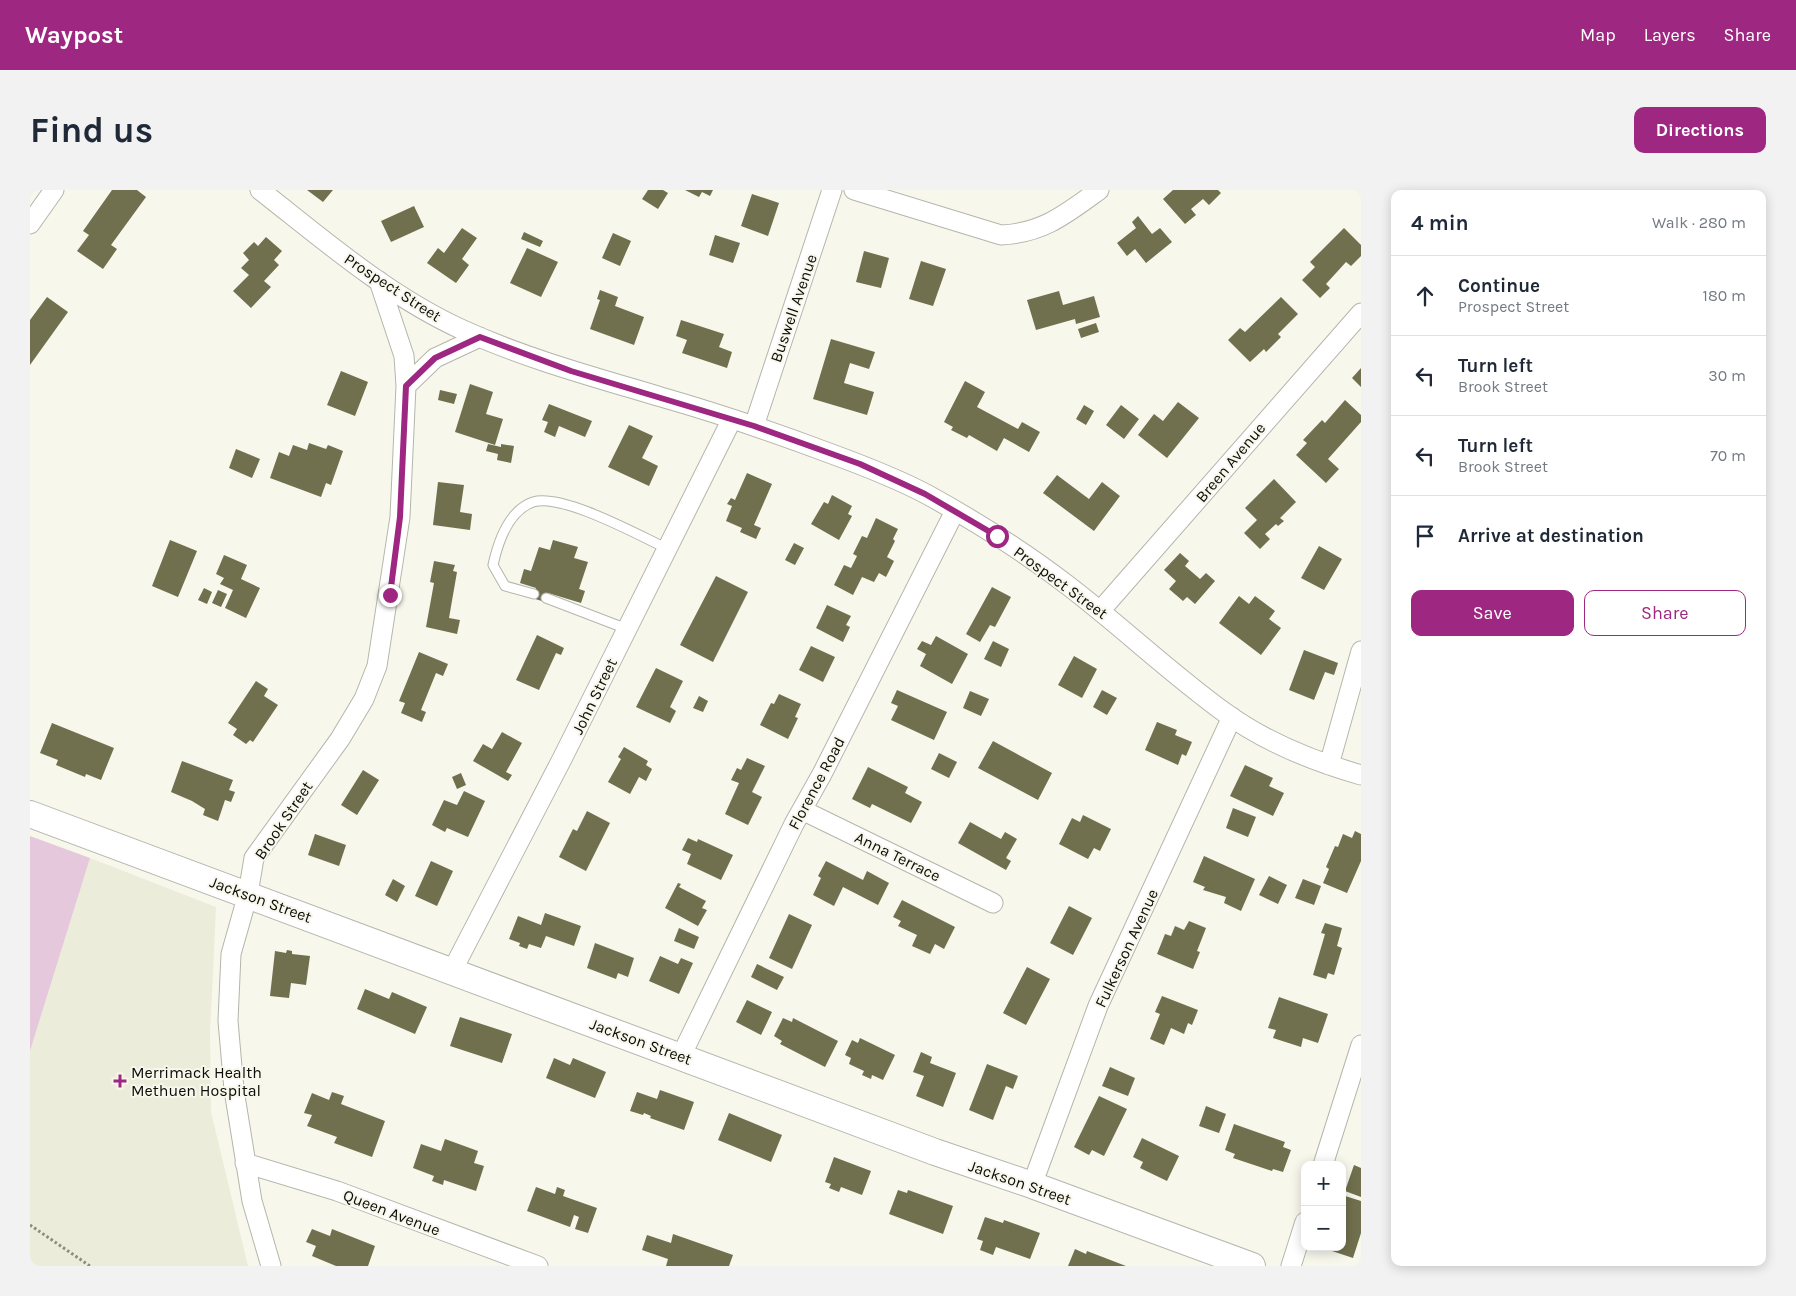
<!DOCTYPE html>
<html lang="en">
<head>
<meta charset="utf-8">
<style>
	body { margin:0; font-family:Karla,sans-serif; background:#f2f2f3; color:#1f2937 }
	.controls { position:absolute; right:15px; bottom:15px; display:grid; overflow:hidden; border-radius:10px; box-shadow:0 2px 12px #0003 }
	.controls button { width:45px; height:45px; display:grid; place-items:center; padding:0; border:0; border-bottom:1px solid #e0e1e3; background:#fff; color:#1f2937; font:25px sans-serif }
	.stop { position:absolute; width:15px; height:15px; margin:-11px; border:4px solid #9d2781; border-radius:50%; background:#fff }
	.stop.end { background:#9d2781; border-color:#fff; box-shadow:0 1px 5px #0008 }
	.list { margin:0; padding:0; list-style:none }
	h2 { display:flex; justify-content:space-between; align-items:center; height:65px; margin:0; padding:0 20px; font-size:21px }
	h2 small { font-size:16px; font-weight:400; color:#747a83 }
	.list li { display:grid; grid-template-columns:32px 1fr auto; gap:15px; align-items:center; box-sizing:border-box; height:80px; padding:0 20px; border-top:1px solid #e0e1e3 }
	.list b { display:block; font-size:19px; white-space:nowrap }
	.list p { margin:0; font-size:16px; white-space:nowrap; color:#747a83 }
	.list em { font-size:16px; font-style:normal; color:#747a83 }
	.actions { display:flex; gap:10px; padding:15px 20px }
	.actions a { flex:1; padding:11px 0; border:1px solid #9d2781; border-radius:10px; text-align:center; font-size:18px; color:#9d2781 }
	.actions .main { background:#9d2781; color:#fff }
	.icon { flex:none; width:28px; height:28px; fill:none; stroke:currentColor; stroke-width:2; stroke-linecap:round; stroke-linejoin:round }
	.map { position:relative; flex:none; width:1331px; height:1076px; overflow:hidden; border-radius:10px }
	header { display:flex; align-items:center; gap:30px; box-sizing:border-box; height:70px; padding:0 25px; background:#9d2781; color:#fff }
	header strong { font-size:24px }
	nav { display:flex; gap:28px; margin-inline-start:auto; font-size:18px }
	.intro { display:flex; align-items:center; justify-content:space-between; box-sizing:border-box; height:120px; padding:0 30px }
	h1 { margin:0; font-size:35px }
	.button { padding:12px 22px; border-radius:10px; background:#9d2781; color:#fff; font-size:18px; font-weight:700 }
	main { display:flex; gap:30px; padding:0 30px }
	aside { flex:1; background:#fff; border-radius:10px; box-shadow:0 2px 12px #0003 }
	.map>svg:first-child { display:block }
	.built { fill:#ebecd9 }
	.green { fill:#e5c8db }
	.building { fill:#70704e }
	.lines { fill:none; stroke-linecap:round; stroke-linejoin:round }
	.service-casing { stroke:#b5b6ab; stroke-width:11 }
	.minor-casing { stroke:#b5b6ab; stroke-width:21 }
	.secondary-casing { stroke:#b5b6ab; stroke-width:28 }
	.path { stroke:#8b8b83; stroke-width:3; stroke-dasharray:2.5 2.5; stroke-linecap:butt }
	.service { stroke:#fff; stroke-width:9 }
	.minor { stroke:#fff; stroke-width:19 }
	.secondary { stroke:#fff; stroke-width:26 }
	.route { stroke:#9d2781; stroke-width:6 }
	.poi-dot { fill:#9d2781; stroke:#f7f7ec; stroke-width:2 }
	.labels { text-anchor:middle; stroke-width:4; stroke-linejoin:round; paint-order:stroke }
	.street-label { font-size:16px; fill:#0c0c08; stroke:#f7f7ec }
	.poi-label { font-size:16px; fill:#0c0c08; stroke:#f7f7ec; text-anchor:start }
</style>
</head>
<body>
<header>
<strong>Waypost</strong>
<nav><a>Map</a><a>Layers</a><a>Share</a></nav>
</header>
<div class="intro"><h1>Find us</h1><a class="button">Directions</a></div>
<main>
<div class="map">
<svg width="1331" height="1076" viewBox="0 0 1331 1076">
	<rect width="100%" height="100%" fill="#f7f7ec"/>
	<path class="built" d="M 60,668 L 186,717 L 180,842 L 181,922 L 218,1076 L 0,1076 L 0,861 Z"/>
	<path class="green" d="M 0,646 L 60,668 L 0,861 Z"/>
	<path class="building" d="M 82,0 L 107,0 L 116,7 L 81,55 L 87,59 L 73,79 L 47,61 L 59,45 L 53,41 Z
		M 277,0 L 303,0 L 293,12 Z
		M 618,0 L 633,0 L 638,3 L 628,19 L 612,9 Z
		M 655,0 L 683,0 L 680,6 L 672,2 L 669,7 Z
		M 1143,0 L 1188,0 L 1191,3 L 1179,15 L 1173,9 L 1161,19 L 1166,25 L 1155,34 L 1133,9 Z
		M 722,4 L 749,13 L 738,46 L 711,36 Z
		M 384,16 L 394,37 L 361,52 L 351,31 Z
		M 1108,26 L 1122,44 L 1130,38 L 1142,52 L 1116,73 L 1105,59 L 1097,66 L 1087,53 L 1106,38 L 1102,32 Z
		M 432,38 L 447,48 L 432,69 L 439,75 L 426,93 L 397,73 L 408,58 L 414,63 Z
		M 1314,38 L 1331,55 L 1331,66 L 1321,76 L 1316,72 L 1296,94 L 1300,98 L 1290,108 L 1272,90 L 1285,77 L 1280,72 Z
		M 494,42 L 513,51 L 510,57 L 491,49 Z
		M 583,43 L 601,51 L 590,76 L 572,68 Z
		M 685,45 L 710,53 L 703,73 L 679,65 Z
		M 236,47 L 252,61 L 244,70 L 249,75 L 234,91 L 241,97 L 221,118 L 203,101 L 219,85 L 211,78 L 219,70 L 213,63 L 224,52 L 228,56 Z
		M 497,58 L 528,72 L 511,107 L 480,93 Z
		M 834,61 L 859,68 L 851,98 L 826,92 Z
		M 891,71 L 916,79 L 903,116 L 879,109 Z
		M 570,100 L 588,107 L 585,116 L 614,127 L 604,155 L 560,139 L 570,110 L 567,109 Z
		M 1029,101 L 1033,115 L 1064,106 L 1070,127 L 1046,134 L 1045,129 L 1006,140 L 997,110 Z
		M 17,107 L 38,122 L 0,175 L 0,130 Z
		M 1251,107 L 1268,124 L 1248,144 L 1251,147 L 1236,162 L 1234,159 L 1220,172 L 1198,150 L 1210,138 L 1215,142 Z
		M 651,130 L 694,144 L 689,157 L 702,162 L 697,178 L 652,163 L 657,150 L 646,146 Z
		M 1066,133 L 1069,142 L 1051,148 L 1048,139 Z
		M 801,149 L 845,162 L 839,179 L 820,173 L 814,193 L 844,202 L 837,225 L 783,209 Z
		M 1331,178 L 1331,197 L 1322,188 Z
		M 311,181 L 338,192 L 325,226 L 297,215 Z
		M 935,191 L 955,202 L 947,217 L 988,239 L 992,232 L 1010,242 L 999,262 L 974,248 L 967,261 L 939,245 L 937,248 L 921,240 L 923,237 L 914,232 Z
		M 440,194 L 463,202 L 456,224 L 473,229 L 465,255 L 425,242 Z
		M 410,200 L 427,204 L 424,214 L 408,210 Z
		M 1315,210 L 1331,225 L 1331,232 L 1298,269 L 1309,279 L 1296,293 L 1266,265 L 1277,253 L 1273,250 L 1292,230 L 1295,233 Z
		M 1148,212 L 1169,228 L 1137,268 L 1108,245 L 1124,224 L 1133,231 Z
		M 519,214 L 562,231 L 555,247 L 529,236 L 525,247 L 514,242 L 518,232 L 512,230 Z
		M 1054,215 L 1064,221 L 1056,235 L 1046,229 Z
		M 1091,215 L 1109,229 L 1094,249 L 1076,235 Z
		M 599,235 L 623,246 L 612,268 L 628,276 L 619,296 L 578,277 Z
		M 279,253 L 296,259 L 298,255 L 313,261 L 301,295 L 296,293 L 291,307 L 240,288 L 249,262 L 259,266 L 263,255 L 277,260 Z
		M 458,254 L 471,257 L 471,254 L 484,256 L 481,273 L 467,270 L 468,264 L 456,261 Z
		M 206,259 L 230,269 L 222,288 L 199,278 Z
		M 717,283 L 742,294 L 724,335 L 731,338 L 726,349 L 710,342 L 712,338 L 696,331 L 702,316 L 697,314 L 701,308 L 705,310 Z
		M 1027,285 L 1059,309 L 1072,292 L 1090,306 L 1064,341 L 1013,303 Z
		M 1244,289 L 1266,312 L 1250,328 L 1254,331 L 1248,336 L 1246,334 L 1235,344 L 1240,349 L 1230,359 L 1214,343 L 1227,330 L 1215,318 Z
		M 408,292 L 434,295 L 430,322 L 442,324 L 440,340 L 403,335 Z
		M 802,305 L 822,316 L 818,324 L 822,326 L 809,350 L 781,334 L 794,312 L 798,314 Z
		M 846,328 L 868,339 L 863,349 L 865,351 L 857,367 L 864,371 L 856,387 L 849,383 L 844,392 L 832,387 L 823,405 L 804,395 L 814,375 L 821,378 L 827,366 L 823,364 L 832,346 L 837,348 Z
		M 140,350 L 167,361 L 148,407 L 122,396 Z
		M 523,350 L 548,357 L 544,368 L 558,372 L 549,399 L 555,401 L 551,413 L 518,403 L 515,412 L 502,408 L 506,398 L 490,393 L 494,379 L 501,381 L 509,357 L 520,360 Z
		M 764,353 L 774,358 L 765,375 L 755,370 Z
		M 1289,356 L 1312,369 L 1294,400 L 1271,388 Z
		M 1150,363 L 1159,371 L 1155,376 L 1170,389 L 1176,383 L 1185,391 L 1165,414 L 1157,407 L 1153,411 L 1139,399 L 1146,391 L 1134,380 Z
		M 194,365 L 217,375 L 211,389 L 230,398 L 216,428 L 195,418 L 203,400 L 190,394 L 194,388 L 186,384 Z
		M 404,371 L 425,375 L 423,381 L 427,382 L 419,428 L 430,430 L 427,444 L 396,437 L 404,393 L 400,392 Z
		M 686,386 L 718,402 L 683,472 L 650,455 Z
		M 962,397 L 981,407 L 965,437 L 960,435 L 950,452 L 936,444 Z
		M 174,398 L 182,402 L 177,414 L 168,410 Z
		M 188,400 L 197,404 L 191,417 L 182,413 Z
		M 1209,406 L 1219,414 L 1225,406 L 1245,421 L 1239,429 L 1251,438 L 1231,465 L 1189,433 Z
		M 797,415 L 821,426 L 816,435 L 820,437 L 813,452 L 786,438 Z
		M 507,445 L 534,458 L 531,465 L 526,463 L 509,500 L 486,490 Z
		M 906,446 L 938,464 L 922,494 L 890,476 L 896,464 L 887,459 L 892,451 L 901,455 Z
		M 963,451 L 979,459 L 971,477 L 954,469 Z
		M 781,456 L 805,467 L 793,492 L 769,480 Z
		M 1274,460 L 1308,473 L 1304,485 L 1295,482 L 1284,510 L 1259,500 Z
		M 389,462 L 418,474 L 413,486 L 406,483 L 391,520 L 396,522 L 392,532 L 371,523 L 375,513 L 369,511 Z
		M 1044,466 L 1067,479 L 1052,508 L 1028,495 Z
		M 626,478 L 653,491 L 640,517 L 646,521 L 640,533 L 606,517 Z
		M 226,491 L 238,499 L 234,506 L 248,515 L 223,552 L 220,550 L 216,554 L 203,545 L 207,539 L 198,533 Z
		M 867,500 L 917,522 L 904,550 L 861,530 L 868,516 L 861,513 Z
		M 1072,500 L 1087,508 L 1077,525 L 1063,517 Z
		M 940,501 L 959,509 L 951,526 L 933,518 Z
		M 749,504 L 771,514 L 765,527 L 768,528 L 758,549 L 730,535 L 741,513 L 744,514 Z
		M 669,506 L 678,511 L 673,522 L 663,518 Z
		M 1127,532 L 1147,540 L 1145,545 L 1162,552 L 1156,566 L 1152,564 L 1148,575 L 1115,560 Z
		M 22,533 L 84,558 L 71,590 L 56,584 L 55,587 L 26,575 L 28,570 L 10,563 Z
		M 472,542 L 492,553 L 476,582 L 482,585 L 478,591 L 443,571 L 453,554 L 462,559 Z
		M 963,551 L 1022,583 L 1008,610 L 948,578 Z
		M 594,557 L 618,571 L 616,575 L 622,579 L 616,591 L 609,587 L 600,604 L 578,592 L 591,569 L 588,567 Z
		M 909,563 L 927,572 L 919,588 L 901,579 Z
		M 717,568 L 735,576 L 722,602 L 732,607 L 718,635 L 695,624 L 709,593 L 701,590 L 707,578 L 711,580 Z
		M 152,571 L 203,590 L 199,600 L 205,602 L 201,612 L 195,610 L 188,631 L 173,625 L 175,619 L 162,611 L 141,602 Z
		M 1215,575 L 1243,588 L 1239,596 L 1254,603 L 1243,626 L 1200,606 Z
		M 838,577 L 878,597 L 875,603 L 892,612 L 881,633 L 842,614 L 840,618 L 822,609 Z
		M 333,580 L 349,590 L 327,625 L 311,615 Z
		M 431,583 L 436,595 L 427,599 L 422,587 Z
		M 434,601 L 455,611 L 438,647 L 417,638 L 415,642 L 402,635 L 414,610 L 427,615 Z
		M 1203,618 L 1226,627 L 1218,647 L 1196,638 Z
		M 557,621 L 580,633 L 556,681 L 529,667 L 543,639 L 547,641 Z
		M 1053,625 L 1081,639 L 1070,661 L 1064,658 L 1058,669 L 1029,654 L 1042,628 L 1050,632 Z
		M 940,632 L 971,649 L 975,642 L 987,649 L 976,668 L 981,671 L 976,680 L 928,653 Z
		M 1325,641 L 1331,644 L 1331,671 L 1317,703 L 1293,693 L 1299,679 L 1296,677 L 1305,656 L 1308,657 L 1313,644 L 1322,648 Z
		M 285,644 L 316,655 L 309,676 L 278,665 Z
		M 658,648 L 667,652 L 668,649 L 703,665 L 691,690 L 657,674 L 661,664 L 652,660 Z
		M 1174,666 L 1225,689 L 1211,721 L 1194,713 L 1196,707 L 1173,700 L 1175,697 L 1163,692 Z
		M 401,671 L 423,681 L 407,716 L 385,706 Z
		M 796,671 L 833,690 L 837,681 L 859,693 L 848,715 L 813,697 L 804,716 L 783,705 L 791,688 L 788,686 Z
		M 1239,686 L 1257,695 L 1248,714 L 1229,705 Z
		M 363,689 L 375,696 L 367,712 L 355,705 Z
		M 1273,689 L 1291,696 L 1284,715 L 1265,708 Z
		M 648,693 L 651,694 L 649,697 L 676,711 L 672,718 L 677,720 L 668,736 L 635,718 Z
		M 872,710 L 925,737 L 914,759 L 905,754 L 900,764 L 882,756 L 887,745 L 868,736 L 871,731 L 863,727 Z
		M 1039,716 L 1062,728 L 1043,765 L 1020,753 Z
		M 515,723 L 551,736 L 544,756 L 516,746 L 511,758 L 499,754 L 497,759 L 489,756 L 490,753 L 479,749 L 488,726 L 511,735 Z
		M 759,724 L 782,735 L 762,779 L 739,768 Z
		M 1159,731 L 1176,738 L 1167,761 L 1170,762 L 1163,779 L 1127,764 L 1135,744 L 1141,746 L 1145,736 L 1154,740 Z
		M 1295,733 L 1312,738 L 1307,756 L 1312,758 L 1304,785 L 1298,783 L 1296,789 L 1283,785 L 1295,744 L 1291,743 Z
		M 649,738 L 669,747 L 664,759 L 644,751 Z
		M 565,753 L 604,768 L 598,787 L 588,783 L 586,789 L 557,778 Z
		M 257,760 L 262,761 L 262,764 L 280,766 L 276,795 L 261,793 L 259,808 L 240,806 L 245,761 L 256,763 Z
		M 630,766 L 648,774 L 651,768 L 663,773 L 649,804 L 619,791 Z
		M 727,774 L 754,787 L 747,800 L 721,787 Z
		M 997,777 L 1020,789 L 996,835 L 973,823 Z
		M 335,799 L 359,809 L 362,802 L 397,817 L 385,844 L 327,819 Z
		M 1132,806 L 1168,820 L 1162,835 L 1158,833 L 1154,844 L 1141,838 L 1134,855 L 1120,849 L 1130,824 L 1125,822 Z
		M 1249,807 L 1298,824 L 1288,853 L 1273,848 L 1271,857 L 1243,848 L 1246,840 L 1238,838 Z
		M 717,810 L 742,822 L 731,845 L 706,832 Z
		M 430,827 L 482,844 L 472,873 L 420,856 Z
		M 753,828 L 762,832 L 763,828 L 808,851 L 795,877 L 750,854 L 752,851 L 744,846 Z
		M 830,848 L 865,865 L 853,890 L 842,885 L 841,889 L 832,885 L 834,881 L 819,874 L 821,868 L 815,865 L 822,850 L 828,853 Z
		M 891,862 L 902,867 L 900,873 L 926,883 L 913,917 L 886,906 L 894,886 L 883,882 Z
		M 524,868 L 540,875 L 543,868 L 576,882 L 565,908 L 516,888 Z
		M 957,874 L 988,886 L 983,899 L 976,896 L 963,930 L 939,920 Z
		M 1080,877 L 1105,888 L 1098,906 L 1072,896 Z
		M 630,900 L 664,912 L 654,940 L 620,928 L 621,926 L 614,923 L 613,925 L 600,921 L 607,902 L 627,909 Z
		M 302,902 L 314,906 L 311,914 L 355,931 L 342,967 L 304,953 L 307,947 L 277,936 L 282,925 L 274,923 L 282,903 L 299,910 Z
		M 1069,906 L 1097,919 L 1074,966 L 1062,960 L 1059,965 L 1044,957 Z
		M 1176,916 L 1196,924 L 1189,943 L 1169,936 Z
		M 699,923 L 752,945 L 741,972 L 688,950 Z
		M 1204,934 L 1255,952 L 1253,957 L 1261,960 L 1253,982 L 1243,979 L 1242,981 L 1203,968 L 1205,964 L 1195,960 Z
		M 1112,948 L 1149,966 L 1137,991 L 1110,978 L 1113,972 L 1103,967 Z
		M 415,949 L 448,961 L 444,973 L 454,976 L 446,1001 L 414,990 L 413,995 L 402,991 L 404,986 L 383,978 L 391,954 L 411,961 Z
		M 804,967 L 841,981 L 832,1005 L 811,997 L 809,1002 L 799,998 L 801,994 L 795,992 Z
		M 1324,975 L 1331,978 L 1331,1007 L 1315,1001 Z
		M 506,997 L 525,1004 L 527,997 L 535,1000 L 533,1006 L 567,1018 L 558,1043 L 545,1039 L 549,1027 L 544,1025 L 540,1037 L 497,1021 Z
		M 868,1000 L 877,1003 L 878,1000 L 923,1016 L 913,1044 L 859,1024 Z
		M 1312,1005 L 1331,1011 L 1331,1043 L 1323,1068 L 1296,1059 L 1312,1057 Z
		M 955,1027 L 973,1033 L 974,1030 L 1010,1043 L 1000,1069 L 966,1057 L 963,1065 L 950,1060 L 953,1051 L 947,1049 Z
		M 282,1039 L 300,1046 L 302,1039 L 345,1056 L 338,1076 L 306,1076 L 282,1066 L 286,1056 L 276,1052 Z
		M 643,1044 L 703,1065 L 699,1076 L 636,1076 L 638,1069 L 612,1060 L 617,1045 L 641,1053 Z
		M 1045,1059 L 1056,1064 L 1057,1061 L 1096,1076 L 1038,1076 Z"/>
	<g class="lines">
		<defs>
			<path id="service" d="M 504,404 L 475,396 L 463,375 C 468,352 478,321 503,312 C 532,303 608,345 636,358
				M 516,408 L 597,439"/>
			<path id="minor" d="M 230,0 C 294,50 358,106 433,140 C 497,169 564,187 631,207 C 687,223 743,242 799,263 C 832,275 866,288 898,305 C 945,331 993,361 1036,394 C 1090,435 1139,482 1194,522 C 1235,552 1282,571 1331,585
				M 824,0 L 971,45 C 1013,43 1036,24 1069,0
				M 0,34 L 24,0
				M 349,91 L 374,166 L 376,196
				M 724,236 L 802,0
				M 1070,421 L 1331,123
				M 1299,575 L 1331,461
				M 772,620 L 963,713
				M 422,781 L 532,569 L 702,229
				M 651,866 L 764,634 L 792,584 L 925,321
				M 215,973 L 307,1001 L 508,1076
				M 1293,975 L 1331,855
				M 1002,995 L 1068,816 L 1202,527
				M 241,1076 L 222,1011 L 204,900 L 198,831 L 201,764 L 218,704 L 224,668 L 310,549 L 334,509 L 347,476 L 370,327 L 376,196 L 405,168 L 450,147
				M 1261,1076 L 1275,1032"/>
			<path id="secondary" d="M 0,624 L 905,962 L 1002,995 L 1222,1076"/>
		</defs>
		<use href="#service" class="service-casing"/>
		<use href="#minor" class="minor-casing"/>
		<use href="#secondary" class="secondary-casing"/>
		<path class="path" d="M 0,1035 L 60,1076"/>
		<use href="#service" class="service"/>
		<use href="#minor" class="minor"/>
		<use href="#secondary" class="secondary"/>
	</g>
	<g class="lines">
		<path class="route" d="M 360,405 L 370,327 L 376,196 L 405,168 L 450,147 L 541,181 L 724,236 L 830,274 L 895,304 L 967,346"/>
	</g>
	<path class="poi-dot" d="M87.5 883.5h5v5h5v5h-5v5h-5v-5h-5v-5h5z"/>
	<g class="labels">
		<g class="street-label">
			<text transform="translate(363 97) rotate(33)" y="6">Prospect Street</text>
			<text transform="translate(763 118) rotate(-71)" y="6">Buswell Avenue</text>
			<text transform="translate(1200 272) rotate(-50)" y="6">Breen Avenue</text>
			<text transform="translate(1031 392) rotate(36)" y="6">Prospect Street</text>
			<text transform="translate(564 506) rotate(-64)" y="6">John Street</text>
			<text transform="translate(786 593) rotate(-62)" y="6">Florence Road</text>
			<text transform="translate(253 630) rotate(-56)" y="6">Brook Street</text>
			<text transform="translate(868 666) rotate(26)" y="6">Anna Terrace</text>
			<text transform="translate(231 709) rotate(20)" y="6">Jackson Street</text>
			<text transform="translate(1096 758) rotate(-65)" y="6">Fulkerson Avenue</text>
			<text transform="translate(611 851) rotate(20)" y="6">Jackson Street</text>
			<text transform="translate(990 992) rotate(19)" y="6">Jackson Street</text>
			<text transform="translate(362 1022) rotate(21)" y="6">Queen Avenue</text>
		</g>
		<g class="poi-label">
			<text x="101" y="888">Merrimack Health<tspan x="101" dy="18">Methuen Hospital</tspan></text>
		</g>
	</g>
</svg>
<div class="controls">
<button>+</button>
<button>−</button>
</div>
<div class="stop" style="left:967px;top:346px"></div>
<div class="stop end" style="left:360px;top:405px"></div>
</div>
<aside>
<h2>4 min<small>Walk · 280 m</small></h2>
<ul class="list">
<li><svg class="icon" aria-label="ahead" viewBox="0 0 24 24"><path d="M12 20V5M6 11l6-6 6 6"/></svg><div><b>Continue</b><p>Prospect Street</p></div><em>180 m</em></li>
<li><svg class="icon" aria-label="left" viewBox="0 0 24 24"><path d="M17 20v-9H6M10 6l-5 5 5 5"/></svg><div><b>Turn left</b><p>Brook Street</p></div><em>30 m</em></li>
<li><svg class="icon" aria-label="left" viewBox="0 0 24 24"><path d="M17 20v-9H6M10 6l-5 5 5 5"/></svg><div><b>Turn left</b><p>Brook Street</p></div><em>70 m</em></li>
<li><svg class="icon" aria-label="arrive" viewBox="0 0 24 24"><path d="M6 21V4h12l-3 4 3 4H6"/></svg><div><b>Arrive at destination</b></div></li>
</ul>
<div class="actions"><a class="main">Save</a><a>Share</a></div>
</aside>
</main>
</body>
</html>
